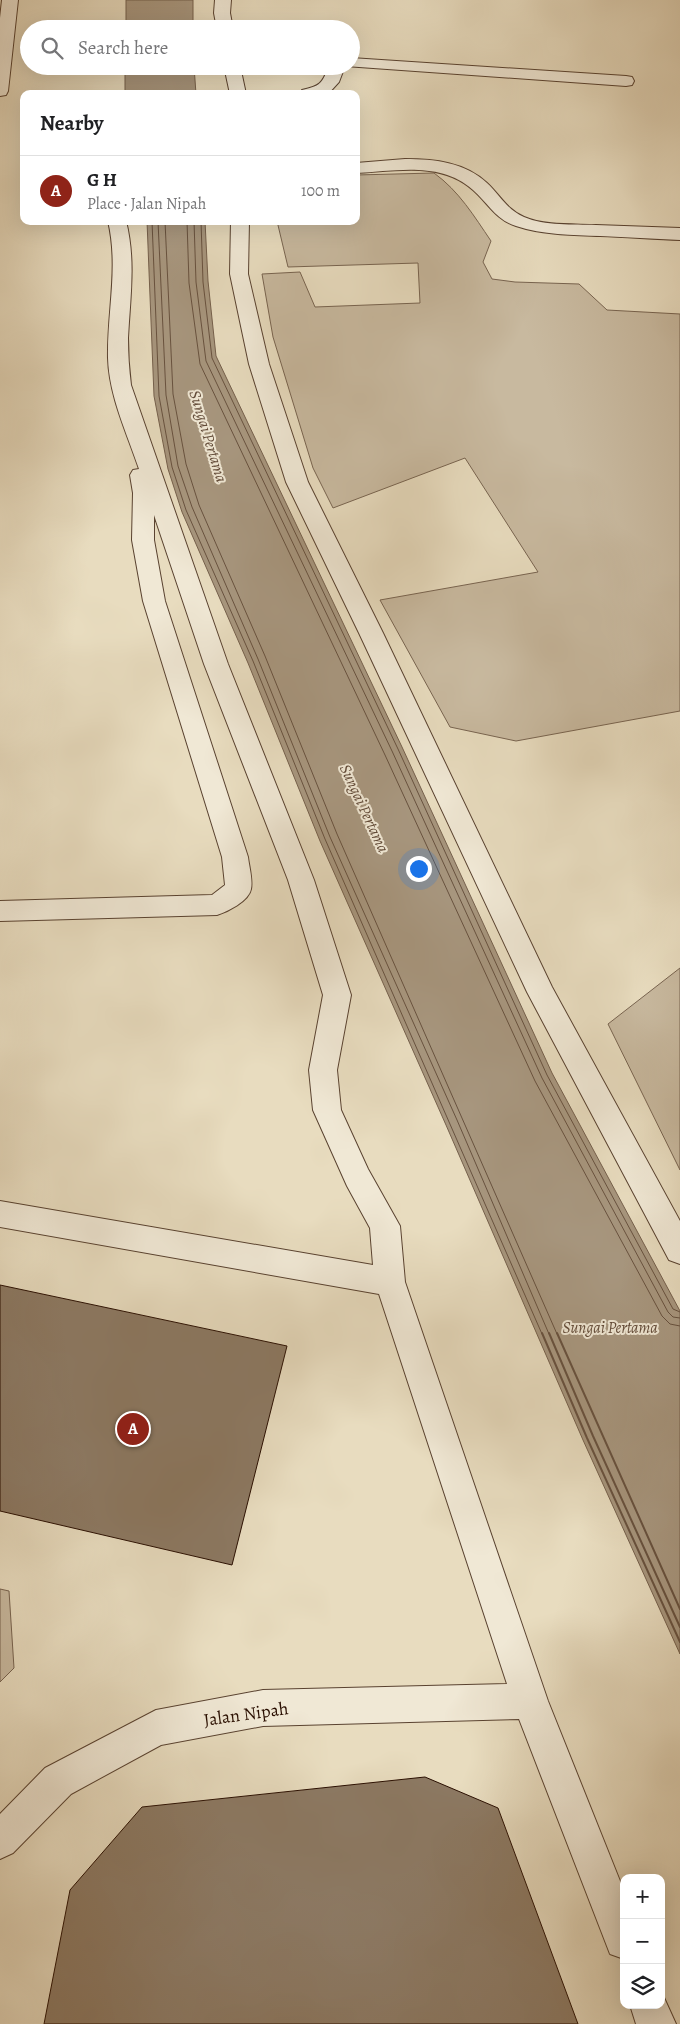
<!DOCTYPE html>
<html lang="en">
<head>
<meta charset="utf-8">
<style>
	body { margin:0; font-family:Alegreya,serif; background:#f2f2f2; color:#202124 }
	.controls { position:absolute; right:15px; bottom:15px; display:grid; overflow:hidden; border-radius:10px; box-shadow:0 5px 20px #0002 }
	.controls button { width:45px; height:45px; display:grid; place-items:center; padding:0; border:0; border-bottom:1px solid #e0e0e0; background:#fff; color:#202124; font:25px sans-serif }
	.you { position:absolute; left:418px; top:868px; width:18px; height:18px; margin:-12px; border:4px solid #fff; border-radius:50%; background:#1a73e8; box-shadow:0 0 0 8px #1a73e833 }
	.badge { display:grid; place-items:center; width:32px; height:32px; border-radius:50%; background:#8f2418; color:#fff; font-size:16px; font-weight:700 }
	.pin { position:absolute; translate:-50% -50%; border:2px solid #fff; box-shadow:0 1px 5px #0006 }
	.list { margin:0; padding:0; list-style:none }
	h2 { display:flex; justify-content:space-between; align-items:center; height:65px; margin:0; padding:0 20px; font-size:21px }
	h2 small { font-size:16px; font-weight:400; color:#757577 }
	.list li { display:grid; grid-template-columns:32px 1fr auto; gap:15px; align-items:center; box-sizing:border-box; height:70px; padding:0 20px; border-top:1px solid #e0e0e0 }
	.list b { display:block; font-size:19px; white-space:nowrap }
	.list p { margin:0; font-size:16px; white-space:nowrap; color:#757577 }
	.list em { font-size:16px; font-style:normal; color:#757577 }
	.icon { flex:none; width:28px; height:28px; fill:none; stroke:currentColor; stroke-width:2; stroke-linecap:round; stroke-linejoin:round }
	.map { position:relative; flex:none; width:680px; height:2024px; overflow:hidden }
	.search { position:absolute; background:#fff; box-shadow:0 5px 20px #0002; left:20px; top:20px; width:340px; height:55px; display:flex; align-items:center; gap:12px; box-sizing:border-box; padding:0 18px; border-radius:28px; color:#757577; font-size:19px }
	.panel { position:absolute; background:#fff; box-shadow:0 5px 20px #0002; left:20px; top:90px; width:340px; height:135px; border-radius:10px }
	.map>svg:first-child { display:block }
	.green { fill:#c8b99f; stroke:#786450 }
	.water { fill:#a7967e; stroke:#75604c }
	.lines { fill:none; stroke-linecap:round; stroke-linejoin:round }
	.shore-far1 { stroke:#68523f; stroke-width:1 }
	.shore { stroke:#68523f; stroke-width:2 }
	.building { fill:#8c7963; stroke:#290e00 }
	.minor-casing { stroke:#594230; stroke-width:2 }
	.minor { fill:#f0e8d5; fill-rule:evenodd }
	.labels { text-anchor:middle; stroke-width:4; stroke-linejoin:round; paint-order:stroke }
	.water-label { font-size:16px; font-style:italic; fill:#624b39; stroke:#f0e8d5 }
	.near-street-label { font-size:18px; fill:#290e00; stroke:#f0e8d5 }
</style>
</head>
<body>
<div class="map">
<svg width="680" height="2024" viewBox="0 0 680 2024">
	<rect width="100%" height="100%" fill="#e8dcbf"/>
	<filter id="stains"><feTurbulence type="fractalNoise" baseFrequency=".004" numOctaves="4"/><feColorMatrix values="0 0 0 0 .2 0 0 0 0 .09 0 0 0 0 .02 0 0 0 .5 -.17"/></filter>
	<radialGradient id="worn" r=".72"><stop offset=".6" stop-color="#630" stop-opacity="0"/><stop offset="1" stop-color="#630" stop-opacity=".3"/></radialGradient>
	<path class="green" d="M 434,173 C 459,191 474,216 491,241 L 483,262 L 492,279 L 515,282 L 579,284 L 607,310 L 680,314 L 680,711 L 516,741 L 450,727 L 380,600 L 538,572 L 465,458 L 333,508 L 313,468 L 273,337 L 262,274 L 300,272 L 315,307 L 420,303 L 418,263 L 288,267 L 277,221 L 356,221 L 356,175 Z
		M 680,968 L 680,1170 L 608,1024 Z
		M 0,1589 L 9,1591 L 14,1668 L 0,1682 Z"/>
	<path class="water" d="M 126,0 L 193,0 L 193,29 L 126,29 Z
		M 125,66 L 194,66 L 196,94 L 125,94 Z
		M 147,221 L 205,221 L 208,281 L 216,356 L 402,747 L 552,1073 L 680,1311 L 680,1654 L 583,1440 L 446,1125 L 320,841 L 248,663 L 182,512 L 168,469 L 154,396 Z"/>
	<g class="lines">
		<path class="shore-far1" d="M 152,221 L 159,396 L 172,467 L 186,510 L 253,661 L 325,839 L 542,1334
			M 158,221 L 166,395 L 178,466 L 192,507 L 258,659 L 330,837 L 457,1120 L 549,1334
			M 165,221 L 173,394 L 186,464 L 199,505 L 265,656 L 337,834 L 557,1334
			M 187,221 L 189,283 L 200,364 L 385,755 L 535,1081 L 662,1316 L 670,1324 L 680,1326
			M 194,221 L 196,282 L 206,361 L 392,751 L 542,1078 L 668,1312 L 673,1317 L 680,1318
			M 201,221 L 203,282 L 212,358 L 398,749 L 547,1075 L 673,1309 L 680,1312"/>
		<path class="shore" d="M 542,1333 L 587,1438 L 680,1642
			M 549,1333 L 593,1436 L 680,1627
			M 557,1333 L 680,1609"/>
	</g>
	<path class="building" d="M 0,1285 L 287,1346 L 232,1565 L 0,1511 Z
		M 425,1777 L 498,1808 L 578,2024 L 44,2024 L 70,1890 L 142,1807 Z"/>
	<g class="lines">
		<defs>
			<path id="minor" d="M 2,0 L 18,0 L 8,91 L 6,95 L 0,96 L 0,18 Z
				M 215,0 L 231,0 L 230,13 L 233,29 L 217,29 L 214,13 Z
				M 351,58 L 626,76 L 632,77 L 634,81 L 632,85 L 626,86 L 345,66 L 339,82 L 328,94 L 300,94 L 302,90 C 320,86 322,84 329,66 L 351,66 Z
				M 224,66 L 240,66 L 246,94 L 230,94 Z
				M 405,159 C 434,159 465,162 487,183 C 500,195 507,210 524,217 C 545,226 573,224 596,225 C 624,226 652,227 680,228 L 680,240 C 653,239 627,237 600,236 C 572,235 543,235 516,226 C 496,220 488,203 473,190 C 441,161 396,171 356,173 L 356,163 Z
				M 108,221 L 126,221 C 136,261 130,298 128,338 C 128,354 129,369 131,385 L 228,664 L 314,880 L 351,995 L 337,1070 L 341,1110 L 368,1169 L 400,1226 L 405,1282 L 548,1701 L 624,1891 L 624,1959 L 610,1954 L 519,1719 L 263,1726 L 161,1745 L 71,1794 L 13,1853 L 0,1859 L 0,1814 L 45,1768 L 156,1710 L 263,1690 L 507,1684 L 379,1294 L 0,1227 L 0,1201 L 373,1265 L 370,1228 L 347,1186 L 313,1110 L 309,1070 L 323,995 L 288,880 L 204,664 L 154,515 L 154,540 L 165,601 L 248,857 C 249,866 253,880 251,889 C 249,901 227,912 217,915 L 0,921 L 0,901 L 212,895 L 225,885 L 222,857 L 143,601 L 132,540 L 133,493 L 130,475 L 133,470 L 139,469 C 127,433 109,396 108,358 C 107,312 119,267 108,221 Z
				M 231,221 L 249,221 L 248,274 L 269,364 L 308,482 L 383,633 L 552,987 L 680,1221 L 680,1264 L 669,1260 L 527,992 L 359,633 L 286,482 L 249,364 L 230,274 Z
				M 661,1991 L 676,2024 L 636,2024 L 630,2005 L 661,2005 Z"/>
		</defs>
		<use href="#minor" class="minor-casing"/>
		<use href="#minor" class="minor"/>
	</g>
	<g class="labels">
		<g class="water-label">
			<text transform="translate(209 436) rotate(73)" y="6">Sungai Pertama</text>
			<text transform="translate(365 808) rotate(65)" y="6">Sungai Pertama</text>
			<text x="610" y="1333">Sungai Pertama</text>
		</g>
		<g class="near-street-label">
			<text transform="translate(246 1714) rotate(-8)" y="6">Jalan Nipah</text>
		</g>
	</g>
	<rect width="100%" height="100%" filter="url(#stains)"/>
	<rect width="100%" height="100%" fill="url(#worn)"/>
</svg>
<div class="controls">
<button>+</button>
<button>−</button>
<button><svg class="icon" aria-label="layers" viewBox="0 0 24 24"><path d="M12 4l9 5-9 5-9-5zM3 14l9 5 9-5"/></svg></button>
</div>
<div class="you"></div>
<div class="pin badge" style="left:133px;top:1429px">A</div>
<div class="search"><svg class="icon" aria-label="search" viewBox="0 0 24 24"><circle cx="10" cy="10" r="6"/><path d="M15 15l6 6"/></svg>Search here</div>
<section class="panel">
<h2>Nearby<small></small></h2>
<ul class="list">
<li><span class="badge">A</span><div><b>G H</b><p>Place · Jalan Nipah</p></div><em>100 m</em></li>
</ul>
</section>
</div>
</body>
</html>
